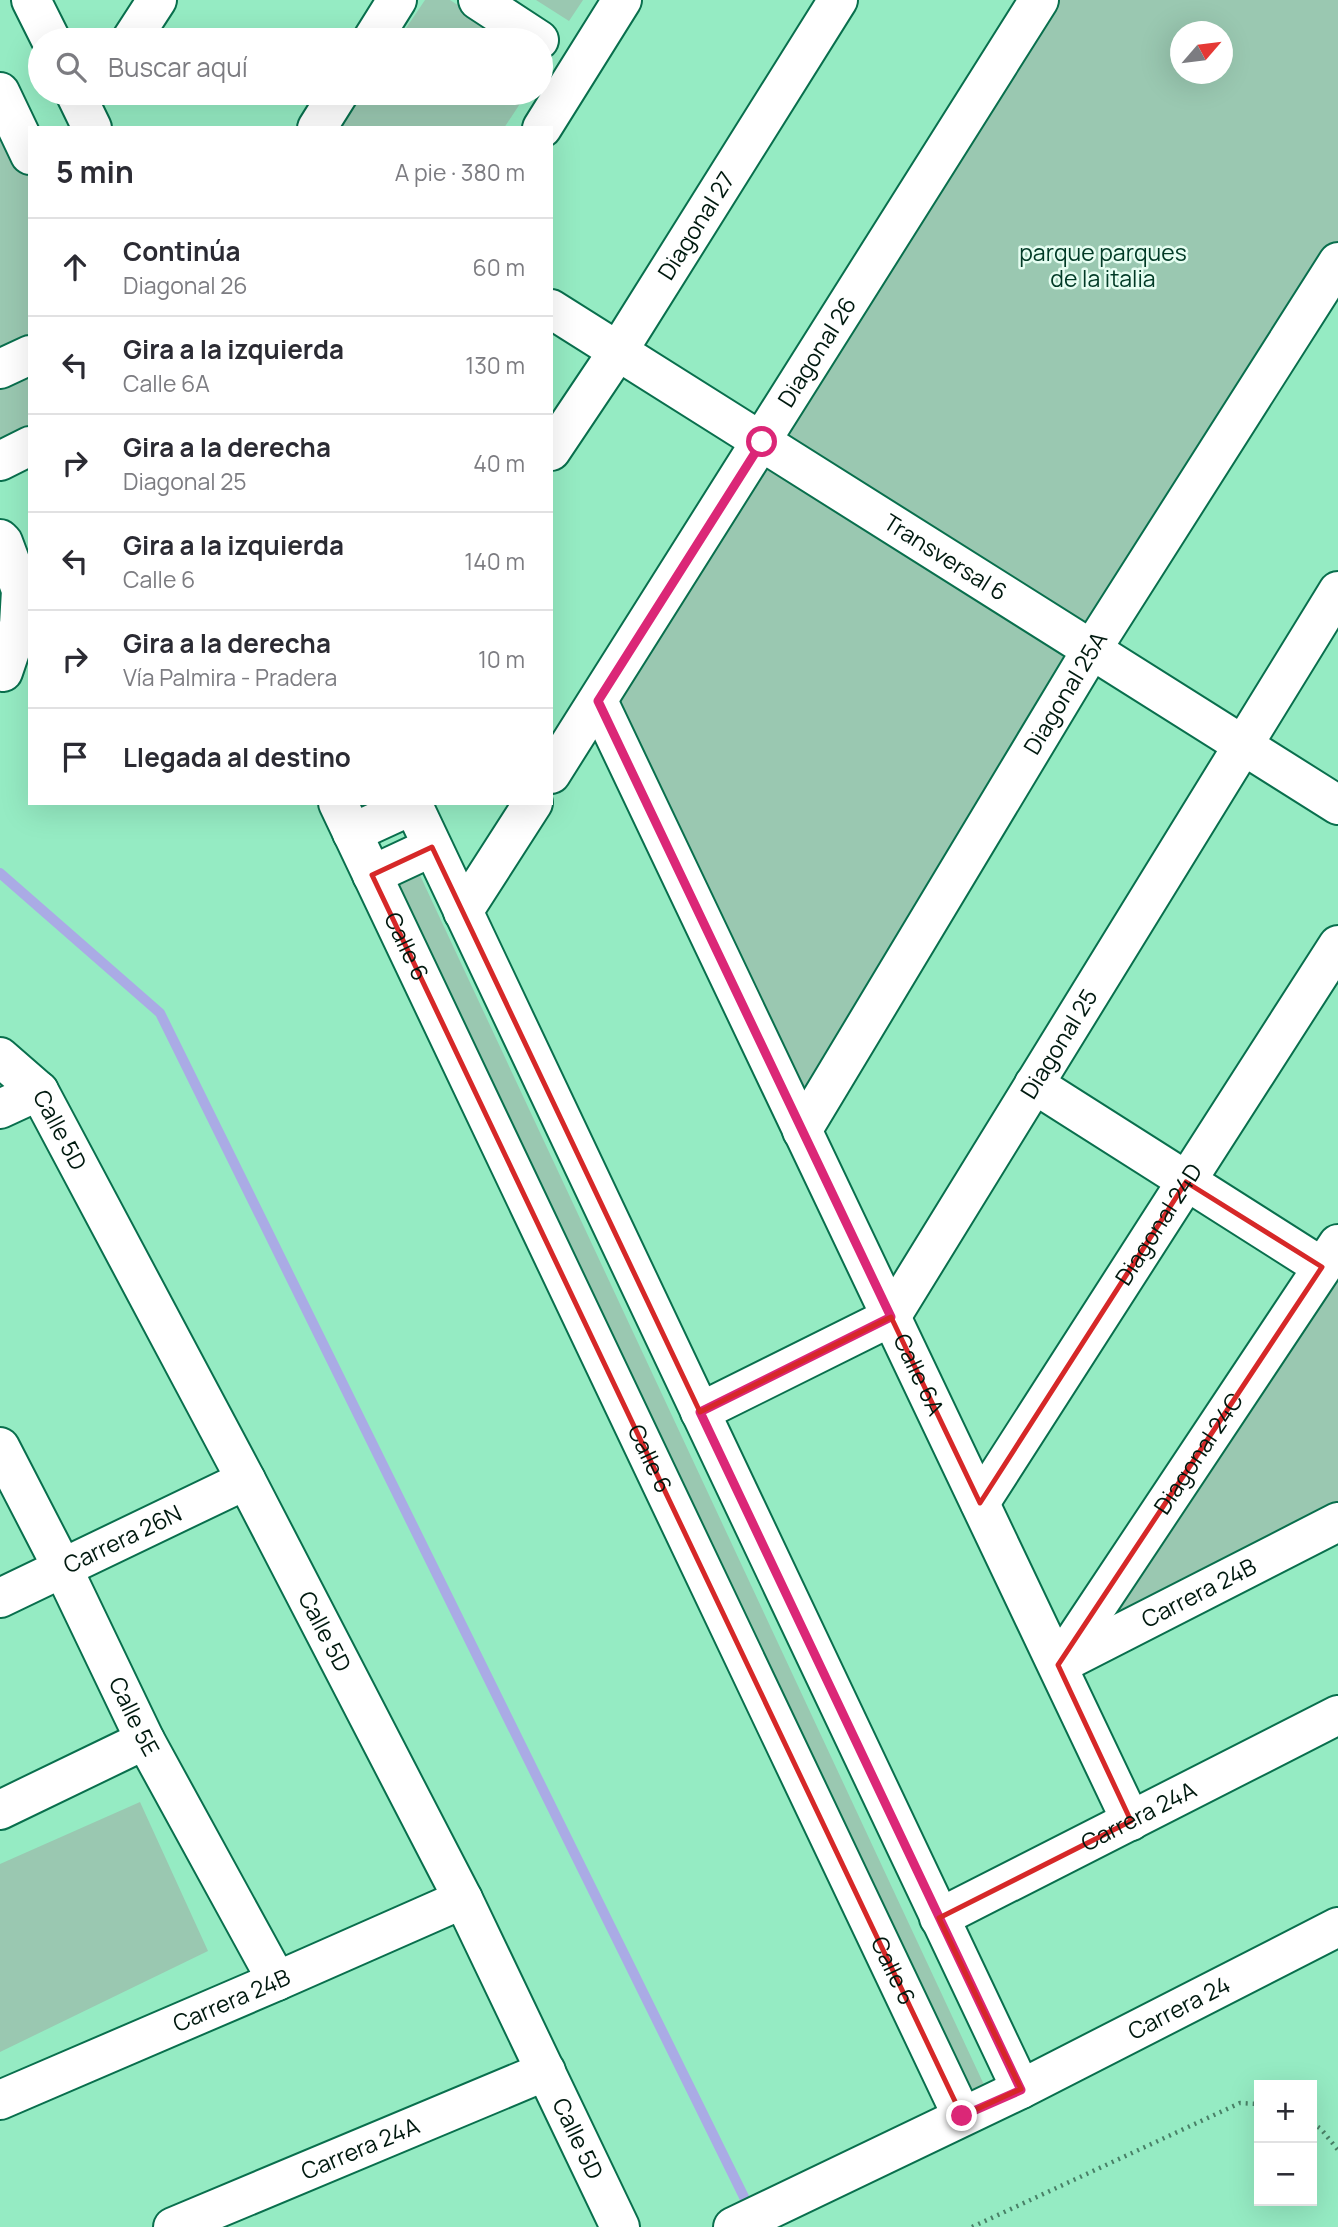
<!DOCTYPE html>
<html lang="es">
<head>
<meta charset="utf-8">
<style>
	body { margin:0; font-family:Manrope,sans-serif; background:#f7f7f7; color:#2b2b33 }
	.controls { position:absolute; right:21px; bottom:21px; display:grid; overflow:hidden; border-radius:0px; box-shadow:0 7px 28px #0002 }
	.controls button { width:63px; height:63px; display:grid; place-items:center; padding:0; border:0; border-bottom:2px solid #e1e1e2; background:#fff; color:#2b2b33; font:35px sans-serif }
	.compass { position:absolute; left:1170px; top:21px; width:63px; height:63px; border-radius:50%; background:#fff; box-shadow:0 7px 28px #0002; rotate:62deg }
	.stop { position:absolute; width:21px; height:21px; margin:-16px; border:5px solid #db2777; border-radius:50%; background:#fff }
	.stop.end { background:#db2777; border-color:#fff; box-shadow:0 2px 7px #0008 }
	.list { margin:0; padding:0; list-style:none }
	h2 { display:flex; justify-content:space-between; align-items:center; height:91px; margin:0; padding:0 28px; font-size:30px }
	h2 small { font-size:23px; font-weight:400; color:#7c7c81 }
	.list li { display:grid; grid-template-columns:46px 1fr auto; gap:21px; align-items:center; box-sizing:border-box; height:98px; padding:0 28px; border-top:2px solid #e1e1e2 }
	.list b { display:block; font-size:26px; white-space:nowrap }
	.list p { margin:0; font-size:23px; white-space:nowrap; color:#7c7c81 }
	.list em { font-size:23px; font-style:normal; color:#7c7c81 }
	.icon { flex:none; width:38px; height:38px; fill:none; stroke:currentColor; stroke-width:2; stroke-linecap:round; stroke-linejoin:round }
	.map { position:relative; flex:none; width:1338px; height:2227px; overflow:hidden }
	.search { position:absolute; background:#fff; box-shadow:0 7px 28px #0002; left:28px; top:28px; width:525px; height:77px; display:flex; align-items:center; gap:18px; box-sizing:border-box; padding:0 24px; border-radius:38px; color:#7c7c81; font-size:26px }
	.panel { position:absolute; background:#fff; box-shadow:0 7px 28px #0002; left:28px; top:126px; width:525px; height:679px; border-radius:0px }
	.map>svg:first-child { display:block }
	.green { fill:#9ac8b1; fill-rule:evenodd }
	.lines { fill:none; stroke-linecap:round; stroke-linejoin:round }
	.stream { stroke:#aaabe5; stroke-width:10 }
	.minor-casing { stroke:#096f4d; stroke-width:42 }
	.path { stroke:#498067; stroke-width:4.5; stroke-dasharray:2 5; stroke-linecap:butt }
	.minor { stroke:#fff; stroke-width:38 }
	.route { stroke:#db2777; stroke-width:9 }
	.marked { fill:none; stroke:#d62828; stroke-width:5; stroke-linejoin:round }
	.labels { text-anchor:middle; stroke-width:5; stroke-linejoin:round; paint-order:stroke }
	.street-label { font-size:23px; fill:#00190f; stroke:#e5fdf1 }
	.park-label { font-size:23px; fill:#003925; stroke:#e5fdf1 }
</style>
</head>
<body>
<div class="map">
<svg width="1338" height="2227" viewBox="0 0 1338 2227">
	<rect width="100%" height="100%" fill="#95ebc3"/>
	<path class="green" d="M 425,0 L 450,0 L 512,40 L 398,40 Z
		M 536,0 L 583,0 L 569,21 Z
		M 1039,0 L 1338,0 L 1338,262 L 802,1131 L 598,701 ZM 1180,32 L 1222,32 L 1222,74 L 1180,74 Z
		M 0,92 L 30,163 L 30,430 L 0,444 Z
		M 364,93 L 527,93 L 504,128 L 341,128 Z
		M 418,871 L 986,2089 L 965,2099 L 396,881 Z
		M 1338,1245 L 1338,1522 L 1058,1665 Z
		M 140,1802 L 208,1951 L 0,2052 L 0,1864 Z"/>
	<g class="lines">
		<path class="stream" d="M 0,873 L 160,1013 L 745,2199"/>
		<defs>
			<g id="minor">
				<path d="M 31,0 L 51,40"/>
				<path d="M 478,0 L 539,40"/>
				<path d="M 131,40 L 157,0"/>
				<path d="M 372,40 L 397,0"/>
				<path d="M 0,92 L 30,155"/>
				<path d="M 75,93 L 92,128"/>
				<path d="M 317,128 L 339,93"/>
				<path d="M 542,128 L 622,0"/>
				<path id="s1" d="M 551,309 L 1338,805"/>
				<path d="M 0,369 L 30,355"/>
				<path id="s2" d="M 551,451 L 618,351 L 838,0"/>
				<path d="M 0,461 L 30,446"/>
				<path d="M 0,539 L 3,542 L 21,590 L 19,625 L 3,672"/>
				<path id="s3" d="M 598,701 L 1131,1821"/>
				<path id="s4" d="M 551,774 L 1039,0"/>
				<path id="s5" d="M 338,803 L 962,2116"/>
				<path d="M 412,803 L 1021,2089"/>
				<path d="M 352,833 L 413,805"/>
				<path d="M 372,875 L 432,847"/>
				<path d="M 463,912 L 533,803"/>
				<path id="s6" d="M 0,1057 L 39,1091 L 246,1480 L 463,1899 L 620,2227"/>
				<path d="M 1034,1084 L 1322,1267"/>
				<path d="M 0,1109 L 39,1091"/>
				<path id="s7" d="M 802,1131 L 1092,649 L 1338,262"/>
				<path id="s8" d="M 700,1412 L 891,1317 L 1338,591"/>
				<path id="s9" d="M 0,1447 L 63,1569 L 145,1740 L 277,1981"/>
				<path id="s10" d="M 980,1503 L 1338,945"/>
				<path id="s11" d="M 0,1598 L 246,1480"/>
				<path id="s12" d="M 1060,1664 L 1338,1522"/>
				<path id="s13" d="M 1058,1665 L 1338,1244"/>
				<path d="M 0,1810 L 145,1740"/>
				<path id="s14" d="M 939,1918 L 1338,1715"/>
				<path id="s15" d="M 0,2100 L 277,1981 L 463,1899"/>
				<path id="s16" d="M 173,2227 L 546,2071"/>
				<path id="s17" d="M 733,2227 L 1021,2089 L 1338,1927"/>
			</g>
		</defs>
		<use href="#minor" class="minor-casing"/>
		<path class="path" d="M 1312,2123 L 1321,2129 L 1338,2150
			M 972,2227 L 1240,2103 L 1259,2104"/>
		<use href="#minor" class="minor"/>
	</g>
	<g class="lines">
		<path class="route" d="M 762,442 L 598,701 L 891,1317 L 700,1412 L 1021,2090 L 962,2116"/>
	</g>
	<path class="marked" d="M 432,847 L 700,1412 L 891,1317 L 980,1503 L 1186,1182 L 1322,1267 L 1058,1665 L 1131,1821 L 939,1918 L 1021,2089 L 962,2116 L 372,875 Z"/>
	<g class="labels">
		<g class="street-label">
			<text dy="8" stroke="none"><textPath href="#s2" startOffset="268">Diagonal 27</textPath></text>
			<text dy="8" stroke="none"><textPath href="#s4" startOffset="499">Diagonal 26</textPath></text>
			<text dy="8" stroke="none"><textPath href="#s1" startOffset="466">Transversal 6</textPath></text>
			<text dy="8" stroke="none"><textPath href="#s7" startOffset="511">Diagonal 25A</textPath></text>
			<text dy="8" stroke="none"><textPath href="#s5" startOffset="159">Calle 6</textPath></text>
			<text dy="8" stroke="none"><textPath href="#s8" startOffset="534">Diagonal 25</textPath></text>
			<text dy="8" stroke="none"><textPath href="#s6" startOffset="96">Calle 5D</textPath></text>
			<text dy="8" stroke="none"><textPath href="#s10" startOffset="331">Diagonal 24D</textPath></text>
			<text dy="8" stroke="none"><textPath href="#s3" startOffset="746">Calle 6A</textPath></text>
			<text dy="8" stroke="none"><textPath href="#s13" startOffset="254">Diagonal 24C</textPath></text>
			<text dy="8" stroke="none"><textPath href="#s5" startOffset="726">Calle 6</textPath></text>
			<text dy="8" stroke="none"><textPath href="#s11" startOffset="136">Carrera 26N</textPath></text>
			<text dy="8" stroke="none"><textPath href="#s12" startOffset="156">Carrera 24B</textPath></text>
			<text dy="8" stroke="none"><textPath href="#s6" startOffset="663">Calle 5D</textPath></text>
			<text dy="8" stroke="none"><textPath href="#s9" startOffset="301">Calle 5E</textPath></text>
			<text dy="8" stroke="none"><textPath href="#s14" startOffset="224">Carrera 24A</textPath></text>
			<text dy="8" stroke="none"><textPath href="#s5" startOffset="1293">Calle 6</textPath></text>
			<text dy="8" stroke="none"><textPath href="#s15" startOffset="252">Carrera 24B</textPath></text>
			<text dy="8" stroke="none"><textPath href="#s17" startOffset="497">Carrera 24</textPath></text>
			<text dy="8" stroke="none"><textPath href="#s6" startOffset="1230">Calle 5D</textPath></text>
			<text dy="8" stroke="none"><textPath href="#s16" startOffset="203">Carrera 24A</textPath></text>
		</g>
		<g class="park-label">
			<text x="1103" y="261">parque parques<tspan x="1103" dy="26">de la italia</tspan></text>
		</g>
	</g>
</svg>
<div class="controls">
<button>+</button>
<button>−</button>
</div>
<svg class="compass" viewBox="-18 -18 36 36"><path d="M0-13l5 13h-10z" fill="#e53935"/><path d="M0 13l5-13h-10z" fill="#7c7c81"/></svg>
<div class="stop" style="left:762px;top:442px"></div>
<div class="stop end" style="left:962px;top:2116px"></div>
<div class="search"><svg class="icon" aria-label="search" viewBox="0 0 24 24"><circle cx="10" cy="10" r="6"/><path d="M15 15l6 6"/></svg>Buscar aquí</div>
<section class="panel">
<h2>5 min<small>A pie · 380 m</small></h2>
<ul class="list">
<li><svg class="icon" aria-label="ahead" viewBox="0 0 24 24"><path d="M12 20V5M6 11l6-6 6 6"/></svg><div><b>Continúa</b><p>Diagonal 26</p></div><em>60 m</em></li>
<li><svg class="icon" aria-label="left" viewBox="0 0 24 24"><path d="M17 20v-9H6M10 6l-5 5 5 5"/></svg><div><b>Gira a la izquierda</b><p>Calle 6A</p></div><em>130 m</em></li>
<li><svg class="icon" aria-label="right" viewBox="0 0 24 24"><path d="M7 20v-9h11M14 6l5 5-5 5"/></svg><div><b>Gira a la derecha</b><p>Diagonal 25</p></div><em>40 m</em></li>
<li><svg class="icon" aria-label="left" viewBox="0 0 24 24"><path d="M17 20v-9H6M10 6l-5 5 5 5"/></svg><div><b>Gira a la izquierda</b><p>Calle 6</p></div><em>140 m</em></li>
<li><svg class="icon" aria-label="right" viewBox="0 0 24 24"><path d="M7 20v-9h11M14 6l5 5-5 5"/></svg><div><b>Gira a la derecha</b><p>Vía Palmira - Pradera</p></div><em>10 m</em></li>
<li><svg class="icon" aria-label="arrive" viewBox="0 0 24 24"><path d="M6 21V4h12l-3 4 3 4H6"/></svg><div><b>Llegada al destino</b></div></li>
</ul>
</section>
</div>
</body>
</html>
